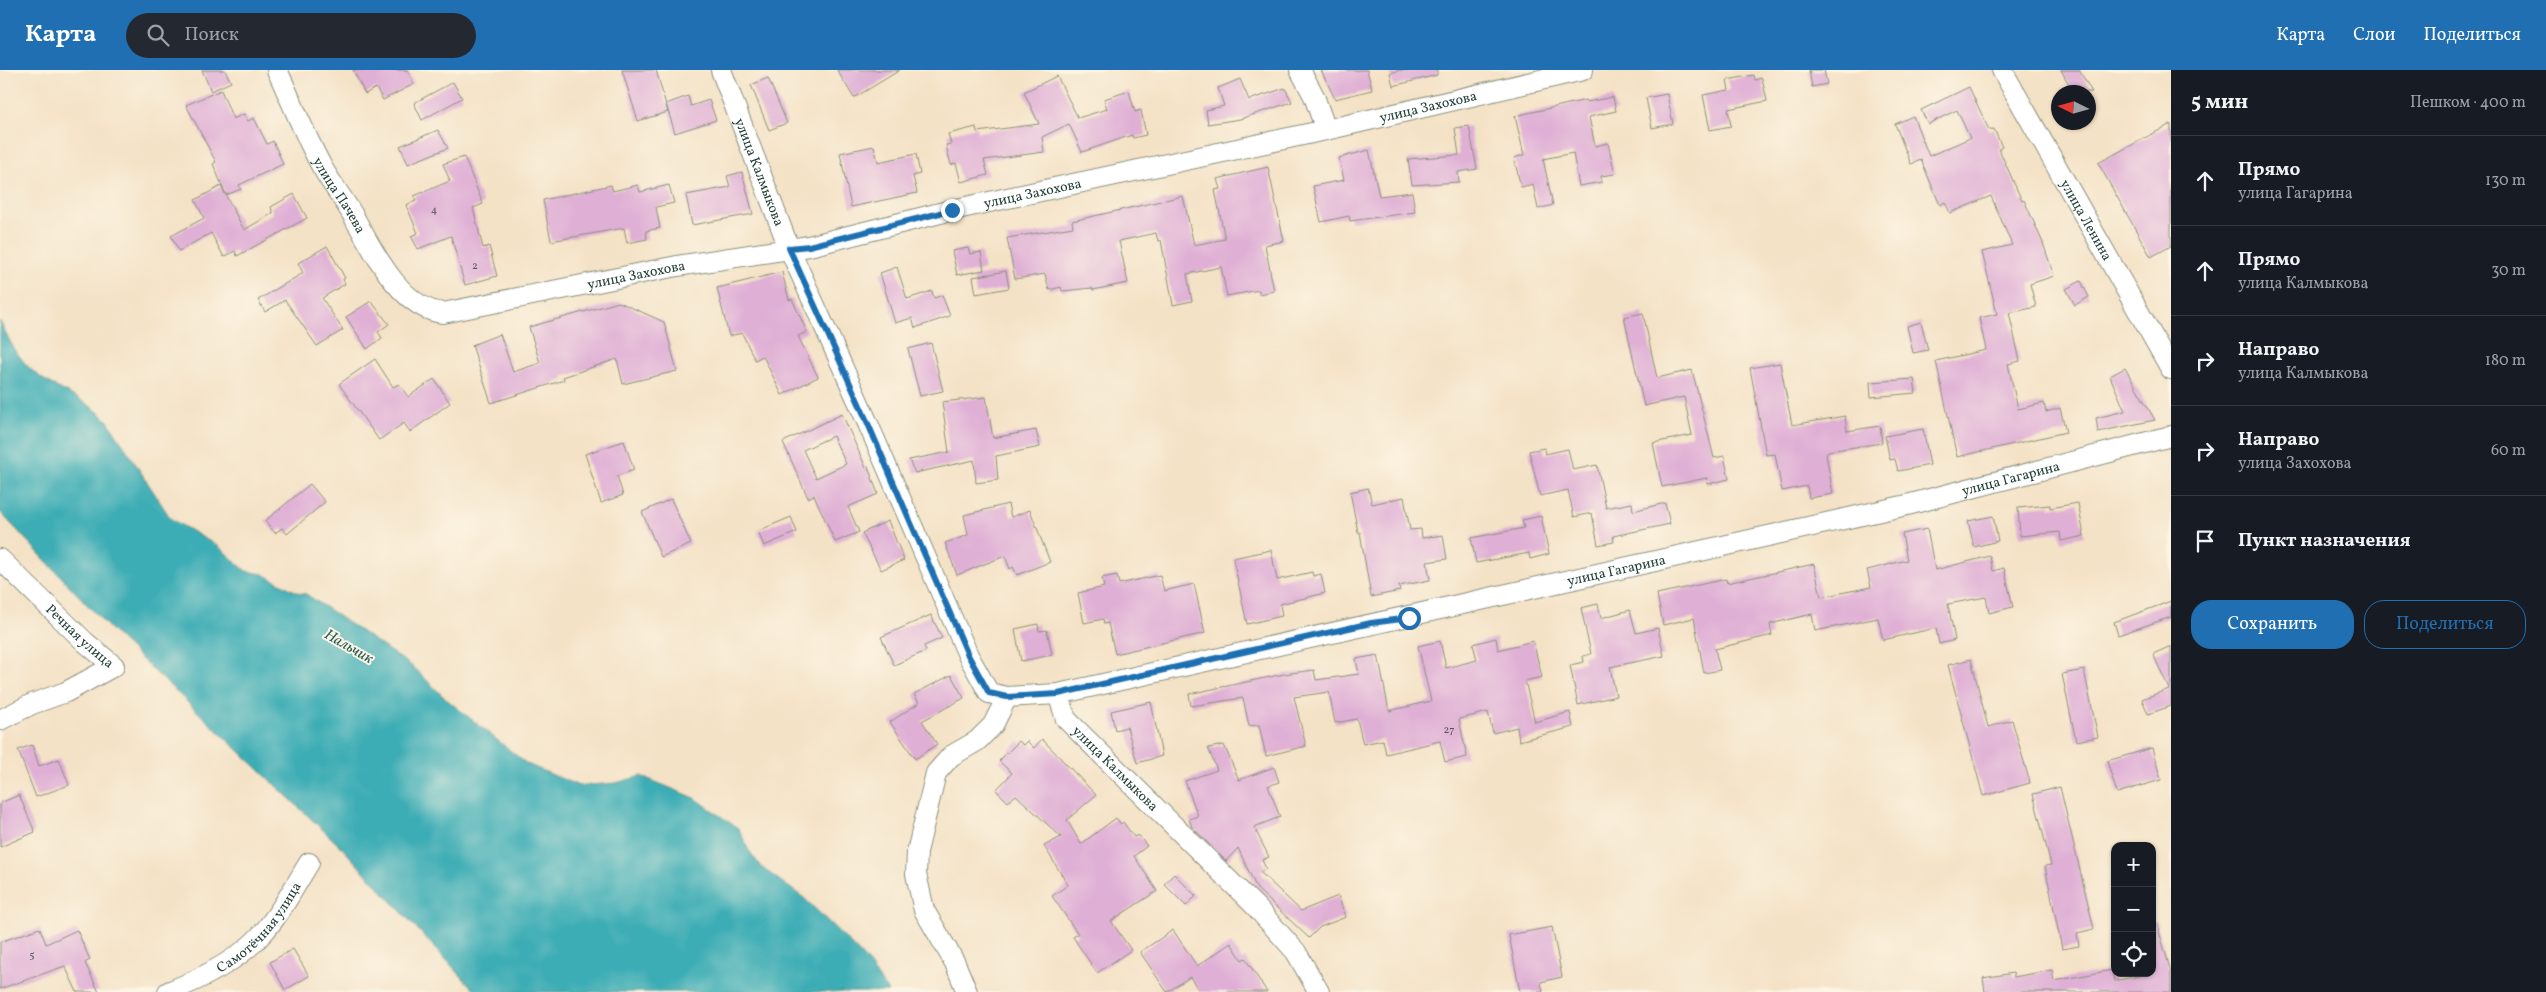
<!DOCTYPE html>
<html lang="ru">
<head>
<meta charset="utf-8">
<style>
	body { margin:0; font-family:Vollkorn,serif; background:#242831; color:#f1f3f6 }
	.controls { position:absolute; right:15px; bottom:15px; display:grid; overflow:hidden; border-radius:10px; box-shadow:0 1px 4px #0004 }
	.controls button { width:45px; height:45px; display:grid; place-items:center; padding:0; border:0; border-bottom:1px solid #363941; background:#171b24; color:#f1f3f6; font:25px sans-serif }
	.compass { position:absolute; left:2051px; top:15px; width:45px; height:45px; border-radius:50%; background:#171b24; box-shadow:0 1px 4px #0004; rotate:275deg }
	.stop { position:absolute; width:15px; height:15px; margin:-11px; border:4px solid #1f6fb2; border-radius:50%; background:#fff }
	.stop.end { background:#1f6fb2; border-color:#fff; box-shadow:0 1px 5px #0008 }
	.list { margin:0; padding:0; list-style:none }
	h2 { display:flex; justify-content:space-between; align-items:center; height:65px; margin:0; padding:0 20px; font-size:21px }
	h2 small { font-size:16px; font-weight:400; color:#9ea1a6 }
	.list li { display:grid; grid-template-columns:32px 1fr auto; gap:15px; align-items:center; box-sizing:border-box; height:90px; padding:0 20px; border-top:1px solid #363941 }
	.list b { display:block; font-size:19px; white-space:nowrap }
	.list p { margin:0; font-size:16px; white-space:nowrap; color:#9ea1a6 }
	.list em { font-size:16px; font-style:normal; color:#9ea1a6 }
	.actions { display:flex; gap:10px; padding:15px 20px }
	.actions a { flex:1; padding:11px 0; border:1px solid #1f6fb2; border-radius:20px; text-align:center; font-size:18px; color:#1f6fb2 }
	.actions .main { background:#1f6fb2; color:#fff }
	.icon { flex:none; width:28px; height:28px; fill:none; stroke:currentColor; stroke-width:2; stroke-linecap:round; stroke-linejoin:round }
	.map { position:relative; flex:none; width:2171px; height:922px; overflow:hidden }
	header { display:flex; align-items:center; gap:30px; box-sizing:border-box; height:70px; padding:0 25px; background:#1f6fb2; color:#fff }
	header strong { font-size:24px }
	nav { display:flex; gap:28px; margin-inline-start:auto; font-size:18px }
	.search { width:350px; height:45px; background:#242831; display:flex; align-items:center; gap:12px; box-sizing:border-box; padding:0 18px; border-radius:28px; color:#9ea1a6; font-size:19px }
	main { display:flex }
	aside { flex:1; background:#171b24 }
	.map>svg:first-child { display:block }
	.water { fill:#3cadb5; stroke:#2e7574 }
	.building { fill:#dfafd5; fill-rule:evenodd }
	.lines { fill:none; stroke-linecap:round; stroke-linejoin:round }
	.minor-casing { stroke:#8a907d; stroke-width:22 }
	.minor { stroke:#fff; stroke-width:20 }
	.route { stroke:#1f6fb2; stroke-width:6 }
	.labels { text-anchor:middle; stroke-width:4; stroke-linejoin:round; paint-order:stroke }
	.number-label { font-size:11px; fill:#4f5a5c }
	.street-label { font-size:14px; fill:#1f3d34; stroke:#fcf5e5 }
	.water-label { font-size:15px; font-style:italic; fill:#285f5b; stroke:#fcf5e5 }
</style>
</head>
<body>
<header>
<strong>Карта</strong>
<div class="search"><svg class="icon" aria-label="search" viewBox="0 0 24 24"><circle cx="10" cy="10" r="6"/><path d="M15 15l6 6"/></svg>Поиск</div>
<nav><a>Карта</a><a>Слои</a><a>Поделиться</a></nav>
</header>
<main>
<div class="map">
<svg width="2171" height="922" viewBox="0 0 2171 922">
	<rect width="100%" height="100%" fill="#fcf5e5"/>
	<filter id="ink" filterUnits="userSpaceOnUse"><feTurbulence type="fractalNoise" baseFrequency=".02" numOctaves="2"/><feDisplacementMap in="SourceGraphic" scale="10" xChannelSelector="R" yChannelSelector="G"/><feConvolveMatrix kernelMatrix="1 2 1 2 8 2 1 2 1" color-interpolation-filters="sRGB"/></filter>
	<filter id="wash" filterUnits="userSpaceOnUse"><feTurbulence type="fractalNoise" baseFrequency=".0096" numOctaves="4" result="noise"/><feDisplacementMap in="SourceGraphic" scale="20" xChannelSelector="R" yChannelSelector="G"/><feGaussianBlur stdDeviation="1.12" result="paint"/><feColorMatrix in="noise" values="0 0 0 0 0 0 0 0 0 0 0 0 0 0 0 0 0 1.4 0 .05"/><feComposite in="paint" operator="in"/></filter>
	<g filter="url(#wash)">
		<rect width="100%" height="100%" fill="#f4e2c6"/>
		<path class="water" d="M 0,251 C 10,274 22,295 43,309 C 66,324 89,331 108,351 L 171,449 L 219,477 L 246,501 L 263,504 L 299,523 L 306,524 L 413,597 L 445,628 L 527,694 L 579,716 L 616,713 L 641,706 L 695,728 L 739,759 L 748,779 L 761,797 L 804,828 L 840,863 L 866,890 L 888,922 L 476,922 L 343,779 L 113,562 L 0,442 Z"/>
		<g id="blocks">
			<path class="building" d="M 202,0 L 225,0 L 231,12 L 211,21 Z
				M 353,0 L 407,0 L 414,14 L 383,30 L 376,18 L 365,24 Z
				M 622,0 L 656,0 L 668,42 L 638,51 Z
				M 837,0 L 900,0 L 854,28 Z
				M 1321,0 L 1367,0 L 1372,20 L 1335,29 Z
				M 1400,0 L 1437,0 L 1437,5 L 1393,16 L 1390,3 Z
				M 1809,0 L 1824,0 L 1827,14 L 1812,17 Z
				M 2061,0 L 2079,0 L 2092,22 L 2073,22 Z
				M 1754,5 L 1755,10 L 1762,8 L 1767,31 L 1728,39 L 1731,56 L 1710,60 L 1703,25 L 1729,20 L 1727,10 Z
				M 1057,6 L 1078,48 L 1107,39 L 1104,29 L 1129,21 L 1135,42 L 1141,40 L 1146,65 L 1133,68 L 1132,65 L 1082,82 L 1069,54 L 1042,67 L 1044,82 L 984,90 L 988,105 L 961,112 L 956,93 L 951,95 L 946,75 L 951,74 L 948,64 L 976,57 L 977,62 L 1039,54 L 1024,22 Z
				M 768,8 L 787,53 L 769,60 L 751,15 Z
				M 1240,9 L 1249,30 L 1285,18 L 1292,32 L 1240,49 L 1208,54 L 1206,40 L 1224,36 L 1218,18 Z
				M 453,12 L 462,28 L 422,50 L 414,33 Z
				M 1969,17 L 1989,60 L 1994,59 L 2002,77 L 1999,79 L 2022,131 L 2024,130 L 2043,173 L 2054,206 L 2030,214 L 2036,237 L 2009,243 L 2020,291 L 2008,294 L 2018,339 L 2044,333 L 2046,342 L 2060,338 L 2066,362 L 1957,387 L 1936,291 L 1986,280 L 1979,248 L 1997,244 L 1982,182 L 2012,175 L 1991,126 L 1950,143 L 1945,132 L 1940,135 L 1921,90 L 1911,94 L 1895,54 L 1913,46 L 1929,86 L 1970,68 L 1957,40 L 1928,54 L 1921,40 Z
				M 221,20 L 233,49 L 244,44 L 248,51 L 254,48 L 267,74 L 273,71 L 283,94 L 239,115 L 241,119 L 226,125 L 213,94 L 216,92 L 186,35 Z
				M 1667,24 L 1673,54 L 1652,58 L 1646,28 Z
				M 688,26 L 691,36 L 709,30 L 716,50 L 675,63 L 666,34 Z
				M 1613,27 L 1616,41 L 1589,47 L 1595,76 L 1608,73 L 1615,104 L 1601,106 L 1602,112 L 1579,116 L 1573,83 L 1543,89 L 1553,135 L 1538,139 L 1533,114 L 1521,117 L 1514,88 L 1524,85 L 1515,46 L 1586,30 L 1587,32 Z
				M 2171,54 L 2171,176 L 2151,187 L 2098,93 Z
				M 1469,56 L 1477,99 L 1458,102 L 1459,112 L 1412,115 L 1408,89 L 1459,85 L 1455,58 Z
				M 438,60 L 448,78 L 408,94 L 400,76 Z
				M 874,76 L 878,92 L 916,84 L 920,104 L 913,106 L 917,123 L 851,137 L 840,83 Z
				M 1369,80 L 1379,126 L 1412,122 L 1415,142 L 1350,151 L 1349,146 L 1321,152 L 1313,116 L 1344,110 L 1339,88 Z
				M 464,87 L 483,134 L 473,138 L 483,178 L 489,176 L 497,206 L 465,215 L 451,166 L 418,179 L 411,166 L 418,163 L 406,135 L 416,131 L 414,126 L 450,111 L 443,94 Z
				M 1268,97 L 1284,171 L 1265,175 L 1274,221 L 1259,224 L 1259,220 L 1227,226 L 1221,197 L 1187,204 L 1192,231 L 1173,235 L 1161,170 L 1158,171 L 1156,163 L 1119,171 L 1128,213 L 1093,220 L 1092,218 L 1062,221 L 1061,217 L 1049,220 L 1045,204 L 1015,209 L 1007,168 L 1073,157 L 1072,151 L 1183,126 L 1194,175 L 1225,169 L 1215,120 L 1220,119 L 1217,109 Z
				M 742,102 L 753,144 L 692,155 L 686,125 L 730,117 L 727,106 Z
				M 611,115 L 613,121 L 638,115 L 640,122 L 669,115 L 674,133 L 656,137 L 660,158 L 646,161 L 647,169 L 627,173 L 624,158 L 551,171 L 543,130 Z
				M 221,116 L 244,160 L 273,143 L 271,137 L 294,124 L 307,148 L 237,186 L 235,181 L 224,187 L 211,163 L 179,181 L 171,166 L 204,148 L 195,130 Z
				M 327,176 L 345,208 L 343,209 L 345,214 L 322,228 L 343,260 L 317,276 L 285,230 L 265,242 L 258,230 L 303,203 L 298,193 Z
				M 968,178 L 970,184 L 981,182 L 984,200 L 957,205 L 952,181 Z
				M 897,197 L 907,229 L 932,221 L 934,228 L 942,225 L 950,246 L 915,258 L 912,248 L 895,253 L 880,203 Z
				M 1006,201 L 1009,218 L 976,224 L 973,207 Z
				M 782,202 L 789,230 L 792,229 L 807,262 L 798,266 L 818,307 L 782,325 L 763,286 L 755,290 L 742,263 L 729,266 L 717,218 Z
				M 2081,211 L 2089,227 L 2075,235 L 2066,219 Z
				M 371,231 L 389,254 L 378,262 L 382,268 L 367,279 L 346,247 Z
				M 619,232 L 664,252 L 677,301 L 623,314 L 617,289 L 563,307 L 564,310 L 491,333 L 472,275 L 500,264 L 513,302 L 540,293 L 529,257 Z
				M 1643,243 L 1657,308 L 1692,300 L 1714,388 L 1724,386 L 1729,409 L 1708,414 L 1707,408 L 1662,417 L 1653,373 L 1692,365 L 1684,327 L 1644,336 L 1624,247 Z
				M 1921,252 L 1928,280 L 1913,283 L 1907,256 Z
				M 931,273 L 943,321 L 920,326 L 908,279 Z
				M 375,289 L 393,317 L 399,314 L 408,327 L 434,309 L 450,333 L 410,362 L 404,353 L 379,370 L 339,314 Z
				M 1780,293 L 1792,355 L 1845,346 L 1847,361 L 1880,356 L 1882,373 L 1828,381 L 1826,384 L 1833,424 L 1809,428 L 1807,416 L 1782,421 L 1775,384 L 1766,385 L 1750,298 Z
				M 2125,298 L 2155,350 L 2098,362 L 2096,348 L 2125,341 L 2110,306 Z
				M 1914,309 L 1916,323 L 1871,327 L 1870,312 Z
				M 986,327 L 993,368 L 1036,360 L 1040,377 L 996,386 L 998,410 L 976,413 L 974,390 L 915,403 L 909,390 L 949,382 L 942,332 Z
				M 842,344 L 866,398 L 868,397 L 878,424 L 848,437 L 859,462 L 835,472 L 814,425 L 808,428 L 783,372 ZM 833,366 L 846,394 L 816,408 L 803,380 Z
				M 1923,359 L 1930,395 L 1898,401 L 1895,389 L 1890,390 L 1885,366 Z
				M 624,371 L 634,400 L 617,406 L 623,425 L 601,433 L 585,384 Z
				M 1544,378 L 1545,384 L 1568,379 L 1573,400 L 1597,395 L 1606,438 L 1632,433 L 1633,441 L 1665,433 L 1670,454 L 1613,466 L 1614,472 L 1598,475 L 1592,443 L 1574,447 L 1568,420 L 1540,426 L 1529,381 Z
				M 310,414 L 325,432 L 287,464 L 282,458 L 275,463 L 265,451 Z
				M 1368,418 L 1372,434 L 1404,427 L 1410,460 L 1421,459 L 1422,468 L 1443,465 L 1447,489 L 1427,492 L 1430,510 L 1399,516 L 1400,521 L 1371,527 L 1360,462 L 1358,462 L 1350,422 Z
				M 671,429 L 691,474 L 661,487 L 642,442 Z
				M 2078,433 L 2084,466 L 2061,471 L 2060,462 L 2020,466 L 2018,438 L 2050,435 L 2050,438 Z
				M 1008,434 L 1011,447 L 1030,440 L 1050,492 L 1017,505 L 1013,497 L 1010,499 L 1005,486 L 957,505 L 945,473 L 968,465 L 964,445 Z
				M 1541,446 L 1549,484 L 1530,489 L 1529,483 L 1476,493 L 1471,468 L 1524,458 L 1522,450 Z
				M 1993,446 L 1998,471 L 1974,477 L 1968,451 Z
				M 791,447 L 797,462 L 764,476 L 758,461 Z
				M 888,451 L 904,490 L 881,500 L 862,463 Z
				M 1927,459 L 1935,500 L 1990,486 L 1993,501 L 2004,498 L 2013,537 L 1989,543 L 1986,527 L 1948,534 L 1955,570 L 1939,574 L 1936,558 L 1883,570 L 1878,548 L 1815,561 L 1812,544 L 1770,554 L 1772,565 L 1715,579 L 1720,600 L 1704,603 L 1694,548 L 1663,555 L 1657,524 L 1726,509 L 1727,513 L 1814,494 L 1821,527 L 1871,517 L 1867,500 L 1907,490 L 1902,464 Z
				M 1271,480 L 1277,510 L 1312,502 L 1313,506 L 1321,504 L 1325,523 L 1280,534 L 1282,546 L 1247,554 L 1233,488 Z
				M 1117,505 L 1119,514 L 1160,505 L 1164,521 L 1194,514 L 1205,563 L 1115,584 L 1108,553 L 1104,554 L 1103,549 L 1084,553 L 1078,523 L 1104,517 L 1102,508 Z
				M 2171,531 L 2171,547 L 2118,565 L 2114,552 Z
				M 1598,534 L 1601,548 L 1630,540 L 1636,563 L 1658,558 L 1664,586 L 1610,597 L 1616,626 L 1578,635 L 1570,595 L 1584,592 L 1583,586 L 1591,584 L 1581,538 Z
				M 931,545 L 942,568 L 924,576 L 926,581 L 894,595 L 881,567 Z
				M 1038,554 L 1039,561 L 1047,560 L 1052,585 L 1021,591 L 1015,559 Z
				M 1496,568 L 1498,580 L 1533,571 L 1542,607 L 1525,611 L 1535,652 L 1570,642 L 1573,657 L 1519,671 L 1517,657 L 1493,663 L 1488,642 L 1459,649 L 1467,687 L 1445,692 L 1440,671 L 1386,684 L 1383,670 L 1363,674 L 1357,649 L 1335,653 L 1329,622 L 1294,627 L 1306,676 L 1266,686 L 1259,655 L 1249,656 L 1243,628 L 1191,636 L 1189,624 L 1284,604 L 1314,600 L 1316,610 L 1359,604 L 1356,589 L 1378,585 L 1389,641 L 1431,631 L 1418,576 L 1440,571 L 1446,598 L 1477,590 L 1473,574 Z
				M 2171,576 L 2171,636 L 2148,644 L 2142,629 L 2169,619 L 2153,584 Z
				M 1971,589 L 1988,657 L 2012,650 L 2030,713 L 1983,726 L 1948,595 Z
				M 2084,600 L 2098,667 L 2076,671 L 2062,604 Z
				M 951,605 L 964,628 L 922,651 L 937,674 L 915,689 L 890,652 L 919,633 L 914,624 Z
				M 1151,632 L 1162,686 L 1137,693 L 1127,657 L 1115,660 L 1111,641 Z
				M 1042,669 L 1096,725 L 1067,750 L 1081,774 L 1116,748 L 1121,754 L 1123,752 L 1134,767 L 1138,765 L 1147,776 L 1134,786 L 1157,821 L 1111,851 L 1131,880 L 1097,903 L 1073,867 L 1078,864 L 1052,826 L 1068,815 L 1044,776 L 1061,767 L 1016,725 L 1008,732 L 996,720 L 1012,703 L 999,691 L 1019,671 L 1023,675 L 1027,671 L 1034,678 Z
				M 32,675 L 39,696 L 59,689 L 69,715 L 36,727 L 18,680 Z
				M 1224,675 L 1239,710 L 1274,697 L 1279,712 L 1268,716 L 1280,747 L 1254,757 L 1269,787 L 1262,790 L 1266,799 L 1260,802 L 1301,841 L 1338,826 L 1346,847 L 1320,857 L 1309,868 L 1257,819 L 1238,778 L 1226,791 L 1192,757 L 1189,749 L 1198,746 L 1185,711 L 1217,700 L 1208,678 Z
				M 2152,678 L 2161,710 L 2117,723 L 2107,691 Z
				M 2060,717 L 2094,859 L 2077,863 L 2079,876 L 2062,879 L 2045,796 L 2051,795 L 2033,724 Z
				M 19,725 L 35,762 L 0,777 L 0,733 Z
				M 1174,804 L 1196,826 L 1186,836 L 1164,814 Z
				M 2156,851 L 2171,902 L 2171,922 L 1985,922 L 1983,908 L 2013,903 L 2014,907 L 2052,900 L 2054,911 L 2112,900 L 2114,911 L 2152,903 L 2152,852 Z
				M 1552,857 L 1562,907 L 1541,912 L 1543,922 L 1520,922 L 1509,865 Z
				M 40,858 L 46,874 L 77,860 L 90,890 L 85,893 L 99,922 L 77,922 L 65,896 L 0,919 L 0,872 Z
				M 1173,860 L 1197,896 L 1231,873 L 1242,890 L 1245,888 L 1267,922 L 1200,922 L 1190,907 L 1167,922 L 1140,882 Z
				M 293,879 L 309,906 L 285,920 L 270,892 Z"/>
		</g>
	</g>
	<g filter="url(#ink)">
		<use href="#blocks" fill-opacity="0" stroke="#8a907d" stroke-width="1"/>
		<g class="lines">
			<defs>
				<g id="minor">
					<path id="s1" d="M 277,0 C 292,32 305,66 322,97 C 331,113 342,127 351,142 C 371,176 399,239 443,243 L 677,196 L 809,176 L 952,140 L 1326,60 L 1583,0"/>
					<path id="s2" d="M 721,0 L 789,178 L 866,349 L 968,585 L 989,623 L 1007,627 L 1058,624 L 1907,435 L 2171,366"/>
					<path d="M 1300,0 L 1314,26 L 1326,60"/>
					<path id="s3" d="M 2002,0 L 2171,299"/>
					<path id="s4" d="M 0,489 L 85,572 L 114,596 L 66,622 L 32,634 L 0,650"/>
					<path id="s5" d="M 1058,624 L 1066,649 L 1256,837 L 1296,882 L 1319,922"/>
					<path id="s6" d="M 168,922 C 201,909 238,891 262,864 C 281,843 294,817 309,793"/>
					<path d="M 967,922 L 955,893 L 924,840 L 916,804 L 917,782 L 936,703 L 951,686 L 977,671 L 993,655 L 1007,627"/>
				</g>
			</defs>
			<use href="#minor" class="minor-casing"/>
			<use href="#minor" class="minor"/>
		</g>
	</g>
	<g class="lines" filter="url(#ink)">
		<path class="route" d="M 952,140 L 809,176 L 789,178 L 866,349 L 968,585 L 989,623 L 1007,627 L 1058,624 L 1371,553 L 1409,548"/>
	</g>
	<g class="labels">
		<g class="number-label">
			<text x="434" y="143">4</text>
			<text x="475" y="199">2</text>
			<text x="1449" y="663">27</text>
			<text x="32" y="888">5</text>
		</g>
		<g class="street-label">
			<text dy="5" stroke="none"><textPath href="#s1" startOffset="1309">улица Захохова</textPath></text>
			<text dy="5" stroke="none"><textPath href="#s2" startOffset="109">улица Калмыкова</textPath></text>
			<text dy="5" stroke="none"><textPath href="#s1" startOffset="904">улица Захохова</textPath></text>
			<text dy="5" stroke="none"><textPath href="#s1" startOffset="140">улица Пачева</textPath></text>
			<text dy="5" stroke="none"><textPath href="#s3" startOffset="172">улица Ленина</textPath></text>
			<text dy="5" stroke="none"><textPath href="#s1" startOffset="499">улица Захохова</textPath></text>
			<text dy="5" stroke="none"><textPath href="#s2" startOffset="1725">улица Гагарина</textPath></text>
			<text dy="5" stroke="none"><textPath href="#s2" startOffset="1320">улица Гагарина</textPath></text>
			<text dy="5" stroke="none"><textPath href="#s4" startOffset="111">Речная улица</textPath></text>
			<text dy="5" stroke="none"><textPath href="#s5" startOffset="96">улица Калмыкова</textPath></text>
			<text dy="5" stroke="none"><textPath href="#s6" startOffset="114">Самотёчная улица</textPath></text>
		</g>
		<g class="water-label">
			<text transform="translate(349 576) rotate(30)" y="5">Нальчик</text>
		</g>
	</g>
</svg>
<div class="controls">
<button>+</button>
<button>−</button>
<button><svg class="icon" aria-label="locate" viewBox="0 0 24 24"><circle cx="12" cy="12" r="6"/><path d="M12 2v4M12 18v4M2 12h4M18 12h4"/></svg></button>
</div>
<svg class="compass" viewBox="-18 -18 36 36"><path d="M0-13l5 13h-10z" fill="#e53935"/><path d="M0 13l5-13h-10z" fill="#9ea1a6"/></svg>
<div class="stop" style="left:1409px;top:548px"></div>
<div class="stop end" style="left:952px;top:140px"></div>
</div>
<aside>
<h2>5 мин<small>Пешком · 400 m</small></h2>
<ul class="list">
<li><svg class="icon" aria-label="ahead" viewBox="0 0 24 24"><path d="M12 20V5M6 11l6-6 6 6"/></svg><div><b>Прямо</b><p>улица Гагарина</p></div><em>130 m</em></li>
<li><svg class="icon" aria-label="ahead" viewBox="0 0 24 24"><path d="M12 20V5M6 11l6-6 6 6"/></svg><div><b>Прямо</b><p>улица Калмыкова</p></div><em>30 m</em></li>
<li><svg class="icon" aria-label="right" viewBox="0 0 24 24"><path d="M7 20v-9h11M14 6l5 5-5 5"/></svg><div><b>Направо</b><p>улица Калмыкова</p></div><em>180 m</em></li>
<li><svg class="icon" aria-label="right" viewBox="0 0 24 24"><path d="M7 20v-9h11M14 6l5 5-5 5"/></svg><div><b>Направо</b><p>улица Захохова</p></div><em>60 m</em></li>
<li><svg class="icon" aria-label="arrive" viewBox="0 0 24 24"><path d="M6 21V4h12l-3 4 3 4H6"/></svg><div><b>Пункт назначения</b></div></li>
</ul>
<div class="actions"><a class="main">Сохранить</a><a>Поделиться</a></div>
</aside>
</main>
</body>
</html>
